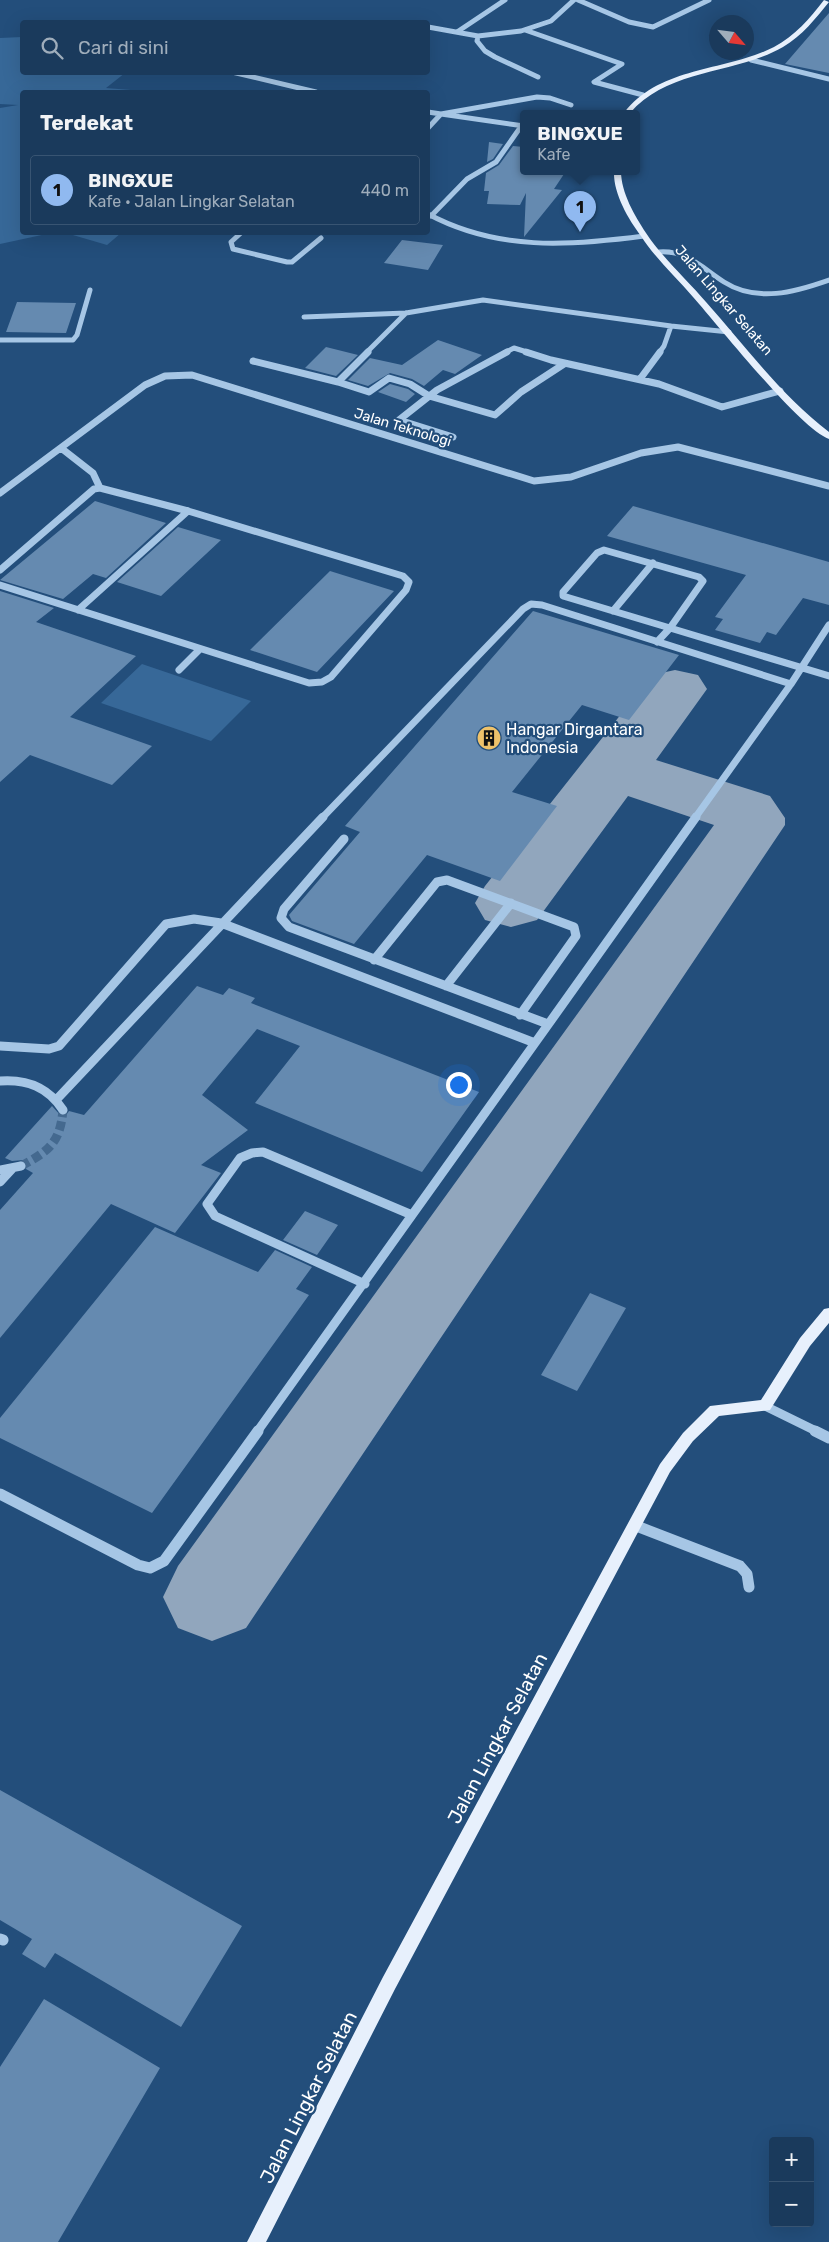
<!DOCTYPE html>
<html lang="id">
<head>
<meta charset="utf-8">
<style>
	body { margin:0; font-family:Rubik,sans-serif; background:#234162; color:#f1f3f6 }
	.controls { position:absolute; right:15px; bottom:15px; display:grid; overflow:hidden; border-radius:5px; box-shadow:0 5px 20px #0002 }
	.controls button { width:45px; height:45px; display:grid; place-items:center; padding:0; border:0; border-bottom:1px solid #385472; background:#1a3a5c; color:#f1f3f6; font:25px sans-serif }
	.compass { position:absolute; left:709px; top:15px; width:45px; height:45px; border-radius:50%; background:#1a3a5c; box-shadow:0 5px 20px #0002; rotate:118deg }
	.you { position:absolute; left:458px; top:1084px; width:18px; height:18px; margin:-12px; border:4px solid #fff; border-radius:50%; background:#1a73e8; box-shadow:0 0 0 8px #1a73e833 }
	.badge { display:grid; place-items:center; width:32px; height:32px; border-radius:50%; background:#90b9f0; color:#111; font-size:16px; font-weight:700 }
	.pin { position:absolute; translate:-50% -41px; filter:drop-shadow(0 1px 2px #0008) }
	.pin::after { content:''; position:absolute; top:26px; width:18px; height:15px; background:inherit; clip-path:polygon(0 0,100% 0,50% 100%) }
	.popup { position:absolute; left:520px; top:110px; width:120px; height:65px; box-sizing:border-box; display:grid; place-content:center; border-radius:5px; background:#1a3a5c; filter:drop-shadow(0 1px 4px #0005); font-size:16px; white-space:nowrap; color:#9fadbb }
	.popup b { font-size:19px; color:#f1f3f6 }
	.popup::after { content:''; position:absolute; left:50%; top:100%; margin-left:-10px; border:10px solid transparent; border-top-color:#1a3a5c }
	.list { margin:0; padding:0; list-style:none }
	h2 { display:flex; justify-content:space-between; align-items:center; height:65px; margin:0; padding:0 20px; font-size:21px }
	h2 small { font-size:16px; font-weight:400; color:#9fadbb }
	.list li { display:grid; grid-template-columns:32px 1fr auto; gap:15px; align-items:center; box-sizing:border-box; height:70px; margin:0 10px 10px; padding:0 10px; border:1px solid #385472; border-radius:5px }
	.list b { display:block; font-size:19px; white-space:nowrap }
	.list p { margin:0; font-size:16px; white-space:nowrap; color:#9fadbb }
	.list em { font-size:16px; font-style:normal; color:#9fadbb }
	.icon { flex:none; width:28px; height:28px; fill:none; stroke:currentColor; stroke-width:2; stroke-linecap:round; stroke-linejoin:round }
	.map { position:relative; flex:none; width:829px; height:2242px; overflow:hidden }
	.search { position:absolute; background:#1a3a5c; box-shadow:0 5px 20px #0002; left:20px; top:20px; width:410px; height:55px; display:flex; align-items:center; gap:12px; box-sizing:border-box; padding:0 18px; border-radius:5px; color:#9fadbb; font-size:19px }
	.panel { position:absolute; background:#1a3a5c; box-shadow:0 5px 20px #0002; left:20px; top:90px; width:410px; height:145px; border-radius:5px }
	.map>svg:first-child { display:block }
	.green { fill:#376898 }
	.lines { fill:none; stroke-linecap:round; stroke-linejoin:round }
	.taxiway { fill:#91a6bd; fill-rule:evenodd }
	.building { fill:#658ab0 }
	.minor-tunnel { stroke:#44698f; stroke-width:9; stroke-dasharray:9 4.5; stroke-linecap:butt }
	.minor-far3 { stroke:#a6c6e5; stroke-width:5 }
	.minor-far2 { stroke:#a6c6e5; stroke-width:7 }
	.minor-far1 { stroke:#a6c6e5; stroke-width:9 }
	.minor { stroke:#a6c6e5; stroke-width:11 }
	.major { fill:#e7f0fc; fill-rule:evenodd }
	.labels { text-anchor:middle; stroke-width:4.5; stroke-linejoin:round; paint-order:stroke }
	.far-street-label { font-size:14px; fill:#fff; stroke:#234e7b }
	.poi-label { font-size:16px; fill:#fff; stroke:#234e7b; text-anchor:start }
	.near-street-label { font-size:19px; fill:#fff; stroke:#234e7b }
</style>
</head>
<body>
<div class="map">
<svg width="829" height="2242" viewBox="0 0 829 2242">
	<rect width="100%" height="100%" fill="#234e7b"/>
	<path class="green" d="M 22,37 L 22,72 L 125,73 L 106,88 L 156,92 L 22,92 L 22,232 L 51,233 L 0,244 L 0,108 L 18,105 L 0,104 L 0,38 Z
		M 66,233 L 121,233 L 107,245 Z
		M 142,664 L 251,701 L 211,741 L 101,703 Z"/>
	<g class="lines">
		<path class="taxiway" d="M 675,670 L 698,675 L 707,689 L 656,760 L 770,796 L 785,818 L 785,825 L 246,1628 L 212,1641 L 178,1628 L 163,1597 L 178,1566 L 714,825 L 628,796 L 537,920 L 511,927 L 485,920 L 475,903 L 485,886 L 652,675 Z"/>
	</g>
	<path class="building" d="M 829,13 L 829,73 L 785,64 Z
		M 489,142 L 503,144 L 493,159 L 487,162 Z
		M 513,146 L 524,147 L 524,171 L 566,171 L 554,189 L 562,190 L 524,237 L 526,193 L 520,205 L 487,204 L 489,191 L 484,191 L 486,173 L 499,165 Z
		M 402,240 L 443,245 L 428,270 L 384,263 Z
		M 17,302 L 76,303 L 66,333 L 6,332 Z
		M 438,340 L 482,355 L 455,374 L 443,370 L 424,386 L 412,379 L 390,373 L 368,386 L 348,380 L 370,358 L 402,365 Z
		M 326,347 L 358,355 L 336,376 L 305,368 Z
		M 390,384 L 408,389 L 415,394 L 406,402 L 378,392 Z
		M 95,501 L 166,523 L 106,578 L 93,574 L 63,599 L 0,580 Z
		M 633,506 L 829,562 L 829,605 L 803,598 L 776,635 L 767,632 L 760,643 L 715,630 L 723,619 L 715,617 L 746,575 L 607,536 Z
		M 178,527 L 221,540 L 161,596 L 117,582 Z
		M 330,571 L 394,591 L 317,672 L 250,650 Z
		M 0,591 L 54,608 L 36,622 L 136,656 L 70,717 L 152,746 L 112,785 L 30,755 L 0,782 Z
		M 533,611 L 679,655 L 629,720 L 582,705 L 512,792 L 557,806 L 500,881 L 427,855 L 354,944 L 292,921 L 289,915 L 360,832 L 345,826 Z
		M 197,986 L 223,995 L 229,988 L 255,998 L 251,1003 L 479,1092 L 422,1172 L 255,1103 L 300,1046 L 257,1029 L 202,1095 L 248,1130 L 201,1165 L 221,1173 L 175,1233 L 111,1204 L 0,1338 L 0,1210 L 33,1173 L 26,1169 L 27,1164 L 24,1160 L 12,1161 L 5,1158 L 52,1106 L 61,1116 L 66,1115 L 69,1111 L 84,1115 Z
		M 305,1211 L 338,1225 L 317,1255 L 283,1240 Z
		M 155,1227 L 258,1272 L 275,1250 L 312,1267 L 296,1289 L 309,1295 L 152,1513 L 0,1438 L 0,1418 Z
		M 590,1293 L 626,1308 L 577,1391 L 541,1375 Z
		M 0,1790 L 242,1926 L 181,2027 L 55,1953 L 45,1968 L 22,1954 L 32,1939 L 0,1920 Z
		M 44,1999 L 160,2068 L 58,2242 L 0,2242 L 0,2067 Z"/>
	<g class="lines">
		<path class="minor-tunnel" d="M 21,1166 C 49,1151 60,1143 63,1110"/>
		<path class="minor-far3" d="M 578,0 L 629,22 L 653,27 L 709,0
			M 428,27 L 478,36 L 521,31 L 551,21 L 574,0
			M 525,30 L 622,64 L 594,82 L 643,95
			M 457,32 L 505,0
			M 478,36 L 477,41 L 485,51 L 495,57 L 538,77
			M 751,60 L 829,79
			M 232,72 L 316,92
			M 428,112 L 441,114 L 537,97 L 550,98 L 571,105
			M 428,128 L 441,114 L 524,126
			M 428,214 C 497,251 569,246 644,236
			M 431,216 L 467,179 L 496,162 L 522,125
			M 242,232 L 231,242 L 233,249 L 287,262 L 292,262 L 321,238
			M 659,252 C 687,250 702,268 724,282 C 757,303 795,292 829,280
			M 304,317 L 406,313 L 483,300 L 671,326
			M 0,340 L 73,340 L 77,335 L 90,290
			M 366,353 L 406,313
			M 504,353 L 514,348 L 530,353
			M 659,353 L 664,346 L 671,326 L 729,332"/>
		<path class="minor-far2" d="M 368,352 L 338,382 L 369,392 L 389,378 L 410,384 L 429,396 L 495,415 L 521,392 L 564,364
			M 526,352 L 551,360 L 659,384 L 722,407 L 780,391
			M 253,361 L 338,382
			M 640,379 L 660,352
			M 399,420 L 437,390 L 507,352
			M 399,420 L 453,437
			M 61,448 L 93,473 L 100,488
			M 0,493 L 145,385 L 165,376 L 192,375 L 534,481 L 571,477 L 641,453 L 678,447 L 829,486
			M 604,550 L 699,577 L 703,581 L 670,628 L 563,596 L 563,592 L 597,553 Z
			M 0,570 L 94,489 L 100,488 L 188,511 L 403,576 L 409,582 L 406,590 L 331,677 L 322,682 L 309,683 L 0,585
			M 78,610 L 188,511
			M 613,611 L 653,563
			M 670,628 L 829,676
			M 657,642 L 670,628
			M 179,670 L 200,649
			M 322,818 L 523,609 L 531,604 L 542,605 L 791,684
			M 695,818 L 791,684 L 829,625"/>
		<path class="minor-far1" d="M 344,839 L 284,909 L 281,918 L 289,927 L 548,1024
			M 374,960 L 437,882 L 447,880 L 574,927 L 576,936 L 520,1015
			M 446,986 L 511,903
			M 0,1046 L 49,1049 L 59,1046 L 166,924 L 194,919 L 221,923 L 535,1043 L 696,817
			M 0,1081 C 27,1079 48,1087 63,1110
			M 57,1099 L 323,817
			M 0,1170 L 21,1166
			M 0,1182 L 12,1169
			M 365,1284 L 215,1216 L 207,1204 L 240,1158 L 252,1153 L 263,1152 L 412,1215
			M 765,1406 L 818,1432
			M 257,1432 L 535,1043"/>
		<path class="minor" d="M 815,1431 L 829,1438
			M 0,1494 L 138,1565 L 150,1568 L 164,1561 L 258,1431
			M 634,1525 L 740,1566 L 747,1574 L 749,1587
			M 0,1939 L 3,1940"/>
		<path class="major" d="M 824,0 L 829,2 C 816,18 802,36 783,47 C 734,75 669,68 630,113 L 624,113 C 660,66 725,72 774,47 C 795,36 810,18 824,0 Z
			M 614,171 L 621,171 C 621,193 635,216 646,233 C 661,256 688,281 706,302 C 745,346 782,396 829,432 L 829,439 C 800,429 718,325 693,297 C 676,277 655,258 641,236 C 628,219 613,193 614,171 Z
			M 829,1308 L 829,1323 L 810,1346 L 770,1410 L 719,1416 L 693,1441 L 670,1472 L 395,1989 L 266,2242 L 247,2242 L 383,1977 L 660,1464 L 683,1433 L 710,1406 L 761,1400 L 800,1338 L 824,1309 Z"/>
	</g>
	<defs>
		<symbol id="building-disc" viewBox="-11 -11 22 22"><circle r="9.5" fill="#efc26a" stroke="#234e7b"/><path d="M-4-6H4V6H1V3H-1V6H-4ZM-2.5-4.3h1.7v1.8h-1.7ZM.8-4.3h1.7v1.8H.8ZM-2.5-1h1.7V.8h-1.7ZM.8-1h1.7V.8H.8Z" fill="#111"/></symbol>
	</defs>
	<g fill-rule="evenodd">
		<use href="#building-disc" x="475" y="724" width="28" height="28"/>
	</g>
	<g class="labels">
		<g class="far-street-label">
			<text transform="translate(724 300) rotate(49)" y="5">Jalan Lingkar Selatan</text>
			<text transform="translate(403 427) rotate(17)" y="5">Jalan Teknologi</text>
		</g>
		<g class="poi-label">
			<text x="506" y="735">Hangar Dirgantara<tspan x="506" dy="18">Indonesia</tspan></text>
		</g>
		<g class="near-street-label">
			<text transform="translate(497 1738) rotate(-62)" y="7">Jalan Lingkar Selatan</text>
			<text transform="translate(308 2097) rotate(-63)" y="7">Jalan Lingkar Selatan</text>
		</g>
	</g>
</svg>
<div class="controls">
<button>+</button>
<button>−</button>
</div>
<svg class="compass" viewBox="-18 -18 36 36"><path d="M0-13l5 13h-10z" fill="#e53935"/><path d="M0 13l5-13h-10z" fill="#9fadbb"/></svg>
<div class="you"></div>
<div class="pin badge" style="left:580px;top:232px">1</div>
<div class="popup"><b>BINGXUE</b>Kafe</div>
<div class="search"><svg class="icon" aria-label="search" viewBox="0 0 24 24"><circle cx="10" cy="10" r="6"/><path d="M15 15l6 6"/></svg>Cari di sini</div>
<section class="panel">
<h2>Terdekat<small></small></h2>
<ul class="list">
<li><span class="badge">1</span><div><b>BINGXUE</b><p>Kafe · Jalan Lingkar Selatan</p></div><em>440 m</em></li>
</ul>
</section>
</div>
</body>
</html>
